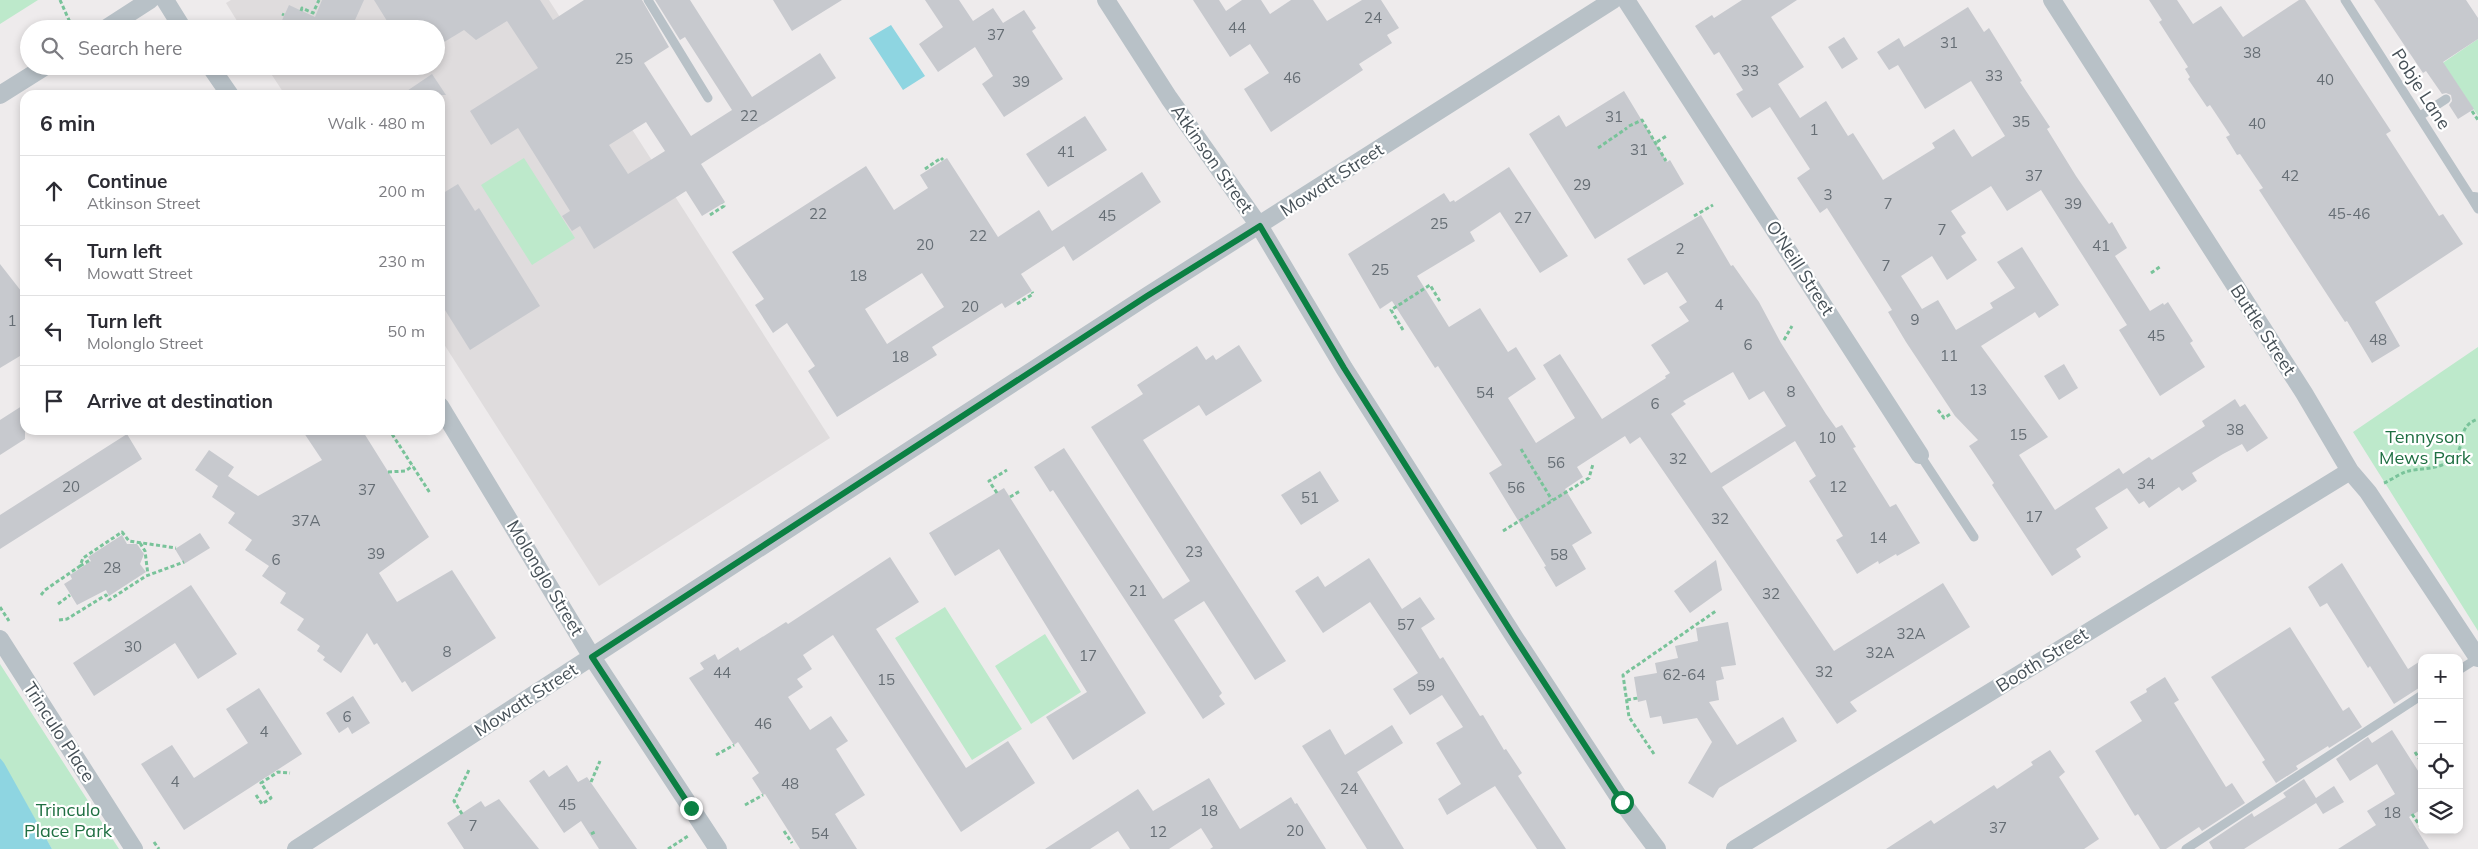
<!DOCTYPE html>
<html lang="en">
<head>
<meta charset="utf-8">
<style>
	body { margin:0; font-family:Mulish,sans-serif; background:#f7f7f7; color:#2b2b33 }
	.controls { position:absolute; right:15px; bottom:15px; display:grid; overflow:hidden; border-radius:10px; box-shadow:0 2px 8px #0003 }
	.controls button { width:45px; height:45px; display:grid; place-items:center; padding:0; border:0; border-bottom:1px solid #e1e1e2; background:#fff; color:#2b2b33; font:25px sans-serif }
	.stop { position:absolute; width:15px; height:15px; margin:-11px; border:4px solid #0b8043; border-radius:50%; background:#fff }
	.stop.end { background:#0b8043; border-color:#fff; box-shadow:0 1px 5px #0008 }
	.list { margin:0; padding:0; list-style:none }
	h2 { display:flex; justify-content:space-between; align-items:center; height:65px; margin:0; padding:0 20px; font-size:21px }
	h2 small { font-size:16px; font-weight:400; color:#7c7c81 }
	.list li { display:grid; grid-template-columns:32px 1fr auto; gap:15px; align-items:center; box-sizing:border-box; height:70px; padding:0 20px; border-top:1px solid #e1e1e2 }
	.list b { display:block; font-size:19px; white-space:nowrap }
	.list p { margin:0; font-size:16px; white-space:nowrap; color:#7c7c81 }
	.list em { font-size:16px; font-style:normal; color:#7c7c81 }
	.icon { flex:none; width:28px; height:28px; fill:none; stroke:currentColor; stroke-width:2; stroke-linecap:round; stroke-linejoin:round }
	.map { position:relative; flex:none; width:2478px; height:849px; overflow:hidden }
	.search { position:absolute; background:#fff; box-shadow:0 2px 8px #0003; left:20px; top:20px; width:425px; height:55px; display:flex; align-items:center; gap:12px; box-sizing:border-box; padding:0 18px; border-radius:28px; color:#7c7c81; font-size:19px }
	.panel { position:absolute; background:#fff; box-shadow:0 2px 8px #0003; left:20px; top:90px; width:425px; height:345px; border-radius:15px }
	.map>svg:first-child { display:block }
	.education { fill:#dfdcdd }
	.green { fill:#bde9cb }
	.water { fill:#8ed5e1 }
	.building { fill:#c7c9ce; fill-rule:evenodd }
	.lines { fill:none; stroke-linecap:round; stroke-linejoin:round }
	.path { stroke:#79c39a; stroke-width:3; stroke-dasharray:4 2.5; stroke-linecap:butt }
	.lane { stroke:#b8c1c7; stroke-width:9 }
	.street { stroke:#b8c1c7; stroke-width:18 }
	.route { stroke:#0b8043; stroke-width:6 }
	.labels { text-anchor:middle; stroke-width:4.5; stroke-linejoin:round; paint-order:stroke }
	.number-label { font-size:15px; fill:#666e75 }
	.street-label { font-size:18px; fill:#465057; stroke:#fff }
	.park-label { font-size:18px; fill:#1f6f42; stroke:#fff }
</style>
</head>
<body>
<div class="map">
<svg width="2478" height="849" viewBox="0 0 2478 849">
	<rect width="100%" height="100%" fill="#eeebec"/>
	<path class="education" d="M 231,0 L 549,0 L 830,438 L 599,586 L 440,338 L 440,95 L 285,95 L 266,66 L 436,66 L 436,29 L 242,29 L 226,3 Z"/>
	<path class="green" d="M 0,0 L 38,0 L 0,24 Z
		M 2478,39 L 2478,116 L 2449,72 L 2428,73 Z
		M 524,158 L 575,238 L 532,265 L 481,185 Z
		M 2478,347 L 2478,631 L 2353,432 Z
		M 945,607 L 1022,729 L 972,760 L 895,638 Z
		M 1045,634 L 1081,692 L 1031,724 L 995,666 Z
		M 0,664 L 119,849 L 52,849 L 0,758 Z"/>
	<path class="water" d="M 891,25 L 925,76 L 903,90 L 869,38 Z
		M 0,758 L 4,763 L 52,849 L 0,849 Z"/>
	<path class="building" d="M 322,0 L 364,0 L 351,29 L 278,29 L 289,5 L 315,17 Z
		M 374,0 L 540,0 L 553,20 L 584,0 L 642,0 L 669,47 L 644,63 L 691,136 L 732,110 L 685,37 L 680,40 L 655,0 L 690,0 L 752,97 L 820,53 L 836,78 L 701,164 L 725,202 L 702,216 L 686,191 L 594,249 L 580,226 L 572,231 L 562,216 L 570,211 L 518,128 L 491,145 L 470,111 L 538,68 L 507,21 L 476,40 L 464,30 L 436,47 L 436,29 L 392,29 ZM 646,122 L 665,151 L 628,174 L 609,145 Z
		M 773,0 L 842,0 L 792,31 Z
		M 925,0 L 959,0 L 973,21 L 993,8 L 1003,23 L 1024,10 L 1036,28 L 1032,31 L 1063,79 L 1004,117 L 982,84 L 993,76 L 975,47 L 938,72 L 919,44 L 943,27 Z
		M 1193,0 L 1219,0 L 1226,11 L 1242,0 L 1261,0 L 1270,14 L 1291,0 L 1313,0 L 1327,21 L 1362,0 L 1381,0 L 1399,28 L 1387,35 L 1392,43 L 1359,64 L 1363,70 L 1271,132 L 1244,89 L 1269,73 L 1250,44 L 1230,57 Z
		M 1742,0 L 1797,0 L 1771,17 L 1804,67 L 1778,84 L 1800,118 L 1826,101 L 1848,136 L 1853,133 L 1883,180 L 1935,148 L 1932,143 L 1954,129 L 1972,157 L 2005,136 L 1971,81 L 1925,109 L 1898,65 L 1889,70 L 1877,52 L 1899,38 L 1904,47 L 1968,7 L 1984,32 L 1989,28 L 2022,81 L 2020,82 L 2050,127 L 2047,129 L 2076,176 L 2109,224 L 2112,222 L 2127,248 L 2115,256 L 2150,311 L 2163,303 L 2164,305 L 2168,302 L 2193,341 L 2190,343 L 2205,367 L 2160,396 L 2119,330 L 2127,325 L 2041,190 L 2007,211 L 1991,186 L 1951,211 L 1966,233 L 1961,236 L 1977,260 L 1947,280 L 1932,256 L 1901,276 L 1922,309 L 1938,300 L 1956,330 L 1993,308 L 1990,303 L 2015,288 L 1997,262 L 2022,247 L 2059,305 L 2039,318 L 2035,312 L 1981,346 L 2048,437 L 2019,455 L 2055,510 L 2119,468 L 2123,474 L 2149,457 L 2152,460 L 2205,426 L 2202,421 L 2235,399 L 2240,407 L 2245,404 L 2268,438 L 2247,452 L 2242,444 L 2223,454 L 2192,473 L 2197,481 L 2182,491 L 2179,487 L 2149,508 L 2144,501 L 2139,504 L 2127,488 L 2095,508 L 2108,528 L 2076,549 L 2081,557 L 2052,576 L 1992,485 L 1994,483 L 1969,446 L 1978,440 L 1955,416 L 1906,342 L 1888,312 L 1892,310 L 1827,208 L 1820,213 L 1797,178 L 1810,169 L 1770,107 L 1752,118 L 1736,94 L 1743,90 L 1719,52 L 1714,55 L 1695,26 L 1712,15 L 1714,18 Z
		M 2149,0 L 2177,0 L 2193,24 L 2221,6 L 2243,37 L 2299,0 L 2305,0 L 2391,131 L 2386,134 L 2439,216 L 2443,214 L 2463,244 L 2375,302 L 2400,346 L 2372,363 L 2347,321 L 2345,322 L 2259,190 L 2263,188 L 2240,154 L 2237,155 L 2226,137 L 2230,135 L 2210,105 L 2207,107 L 2188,79 L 2190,77 L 2185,69 L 2188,67 L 2159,22 L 2162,20 Z
		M 2374,0 L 2466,0 L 2478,18 L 2478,39 L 2443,62 L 2474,109 L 2458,119 L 2449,105 L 2452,101 L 2451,95 L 2446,93 L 2442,94 L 2426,71 L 2423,73 Z
		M 1844,37 L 1858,59 L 1842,69 L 1828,47 Z
		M 432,74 L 446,95 L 401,95 Z
		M 1624,91 L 1667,162 L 1670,160 L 1684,184 L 1595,239 L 1529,134 L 1559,115 L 1566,127 Z
		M 1085,116 L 1107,150 L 1048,187 L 1026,154 Z
		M 947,158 L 998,237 L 1039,210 L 1052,231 L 1142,172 L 1161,202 L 1073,261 L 1064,246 L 1021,274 L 1032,291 L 1005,308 L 1002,303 L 932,347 L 937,355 L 837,417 L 808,371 L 815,366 L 787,323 L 773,333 L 755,305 L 764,299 L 732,252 L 866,166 L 894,210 L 928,188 L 920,175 ZM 922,273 L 944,307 L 887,344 L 865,309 Z
		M 1509,167 L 1568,256 L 1540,273 L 1500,212 L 1470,232 L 1475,241 L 1417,276 L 1449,327 L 1480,308 L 1508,352 L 1516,347 L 1536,379 L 1508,398 L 1536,443 L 1575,418 L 1543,365 L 1560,354 L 1602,419 L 1666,378 L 1665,376 L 1670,373 L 1651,345 L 1689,321 L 1679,307 L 1687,302 L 1667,272 L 1644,285 L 1627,259 L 1701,215 L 1731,266 L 1733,265 L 1759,302 L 1781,343 L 1826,414 L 1836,428 L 1842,425 L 1856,447 L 1853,448 L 1890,507 L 1896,504 L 1920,543 L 1897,556 L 1896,554 L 1879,564 L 1878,561 L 1857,574 L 1836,540 L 1843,536 L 1809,481 L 1816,476 L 1795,441 L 1722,487 L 1834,651 L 1943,583 L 1970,627 L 1850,702 L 1857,711 L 1837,724 L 1640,437 L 1630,444 L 1625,436 L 1577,467 L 1583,477 L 1565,489 L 1592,533 L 1572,545 L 1586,569 L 1556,587 L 1544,567 L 1546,566 L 1489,473 L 1502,465 L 1438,366 L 1435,368 L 1392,301 L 1380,309 L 1348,254 L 1444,193 L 1450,202 L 1454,200 L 1455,202 ZM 1733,372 L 1749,400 L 1764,391 L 1786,426 L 1711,473 L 1671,414 L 1686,404 L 1683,401 Z
		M 458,184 L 475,211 L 479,208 L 540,306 L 470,350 L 440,302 L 440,195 Z
		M 0,264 L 25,296 L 25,353 L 0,368 Z
		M 1239,345 L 1262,381 L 1206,416 L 1199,405 L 1143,440 L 1286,661 L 1255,680 L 1204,601 L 1174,620 L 1222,693 L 1219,696 L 1225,704 L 1203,719 L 1053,490 L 1050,492 L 1034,467 L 1064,448 L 1163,599 L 1190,581 L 1091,427 L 1143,394 L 1137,385 L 1197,346 L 1206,360 L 1213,355 L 1216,360 Z
		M 2064,364 L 2078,388 L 2059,400 L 2044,376 Z
		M 25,404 L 25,439 L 0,455 L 0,420 Z
		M 302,430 L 362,430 L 429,537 L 379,573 L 397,602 L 452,570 L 496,638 L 412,692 L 405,681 L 402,683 L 377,643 L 374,645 L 367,633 L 341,673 L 323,660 L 325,657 L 317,651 L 320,646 L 297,630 L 304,619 L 280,603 L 286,593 L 262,576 L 269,566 L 245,550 L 252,540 L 228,523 L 235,513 L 212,497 L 218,486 L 195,470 L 209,450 L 234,467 L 228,476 L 258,496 L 322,460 Z
		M 127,434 L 142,459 L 0,549 L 0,515 Z
		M 1320,471 L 1339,501 L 1301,525 L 1281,495 Z
		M 1004,488 L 1146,713 L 1073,760 L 1046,717 L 1087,692 L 999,549 L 955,576 L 929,533 Z
		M 200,533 L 210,548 L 184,564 L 175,549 Z
		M 122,535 L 127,544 L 137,544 L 144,554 L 140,564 L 146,572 L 109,596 L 106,590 L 77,605 L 64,584 L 72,579 L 70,575 L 91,561 L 88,557 Z
		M 890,557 L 919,602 L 876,629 L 966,768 L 1008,741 L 1035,783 L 961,832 L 833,635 L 803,655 L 812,669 L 797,679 L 803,687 L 788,697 L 810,730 L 831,716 L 848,741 L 836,749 L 865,795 L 835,814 L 857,849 L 800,849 L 765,794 L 763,795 L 752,778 L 759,773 L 738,742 L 734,745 L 689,678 L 704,669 L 700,663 L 715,654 L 718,660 L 738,647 L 740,651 L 786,622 L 788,624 Z
		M 1369,558 L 1402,609 L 1420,597 L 1435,619 L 1421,628 L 1440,659 L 1443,657 L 1480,716 L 1483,715 L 1504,750 L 1506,749 L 1522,773 L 1518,776 L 1566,849 L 1537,849 L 1495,786 L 1447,815 L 1438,799 L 1461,784 L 1436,743 L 1463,727 L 1442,695 L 1410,715 L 1393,689 L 1418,673 L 1370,602 L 1323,633 L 1295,591 L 1318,576 L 1325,587 Z
		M 1716,560 L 1722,590 L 1690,613 L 1674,591 Z
		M 2342,563 L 2408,669 L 2422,660 L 2422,686 L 2394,704 L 2370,666 L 2368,668 L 2327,603 L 2320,607 L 2308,587 Z
		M 191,585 L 237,654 L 198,679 L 175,643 L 94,696 L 73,663 Z
		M 1728,622 L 1736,665 L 1721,667 L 1724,679 L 1716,681 L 1719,700 L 1709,702 L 1737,745 L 1783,717 L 1797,741 L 1719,788 L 1713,798 L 1688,783 L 1712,742 L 1697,718 L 1663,724 L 1661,716 L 1650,718 L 1646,700 L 1638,702 L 1634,677 L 1657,673 L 1655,663 L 1678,658 L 1675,646 L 1698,641 L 1696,628 Z
		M 2290,627 L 2343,711 L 2349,707 L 2362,727 L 2329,748 L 2328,746 L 2296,766 L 2298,769 L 2276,783 L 2262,762 L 2265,760 L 2211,677 Z
		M 2165,677 L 2179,700 L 2174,703 L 2226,787 L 2232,783 L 2245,803 L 2202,831 L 2199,827 L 2166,849 L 2160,849 L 2138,814 L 2135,816 L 2095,751 L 2142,721 L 2130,702 L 2147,692 L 2146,689 Z
		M 259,688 L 302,754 L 184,830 L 141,764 L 172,745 L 194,778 L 248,743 L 226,709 Z
		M 353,696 L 370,723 L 352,734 L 348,727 L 339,733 L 326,713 Z
		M 1392,725 L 1403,743 L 1357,772 L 1404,849 L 1367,849 L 1302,746 L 1330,729 L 1345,755 Z
		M 2392,730 L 2422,777 L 2422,809 L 2409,817 L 2429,849 L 2338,849 L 2376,825 L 2367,811 L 2395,794 L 2377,764 L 2350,781 L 2336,759 L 2368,737 L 2372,743 Z
		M 2050,750 L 2065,772 L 2059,777 L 2099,839 L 2084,849 L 1886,849 L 1931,820 L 1934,824 L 1994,785 L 1997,789 L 2033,765 L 2031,762 Z
		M 567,765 L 578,782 L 587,777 L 637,849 L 599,849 L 581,821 L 564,833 L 529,781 L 544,770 L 549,777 Z
		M 1209,778 L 1240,829 L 1291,797 L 1295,804 L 1297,803 L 1326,849 L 1210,849 L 1213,847 L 1201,828 L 1169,849 L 1130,849 L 1118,831 L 1090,849 L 1045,849 L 1138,789 L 1153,811 Z
		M 2304,779 L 2316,798 L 2334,786 L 2344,802 L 2323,814 L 2316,803 L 2244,849 L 2213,849 L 2209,842 L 2252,813 L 2254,817 L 2286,797 L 2283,793 Z
		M 499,799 L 539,849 L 464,849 L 447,823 L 481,801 L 485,807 Z"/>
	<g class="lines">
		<path class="path" d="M 60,0 L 73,29
			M 301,11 L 302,8 L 313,13 L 319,0
			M 282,14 L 284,15
			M 2472,111 L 2478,120
			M 1629,126 L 1642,120 L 1666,161
			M 1657,142 L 1668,135
			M 1598,148 L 1627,128
			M 925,169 L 941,158 L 943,160
			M 710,215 L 724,206 L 723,203
			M 1694,216 L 1713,205
			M 2151,273 L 2161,266
			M 1017,304 L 1033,294 L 1032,292
			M 1403,330 L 1391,310 L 1430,285 L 1441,303
			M 1784,340 L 1792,326
			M 1938,410 L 1944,418 L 1952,413
			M 392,434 L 430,493
			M 1521,449 L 1552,500
			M 388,472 L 405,471 L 413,466
			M 2384,483 C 2391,480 2398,475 2405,472 C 2421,467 2443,471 2455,456 C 2467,442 2456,427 2478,419
			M 997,493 L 989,481 L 1007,470
			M 1010,497 L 1020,491
			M 1503,531 L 1589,478 L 1593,464
			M 140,543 L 145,551 L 148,575
			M 80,566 L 90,560
			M 41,595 L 45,590 L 80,566 L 83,558 L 122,532 L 129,541 L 176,548
			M 58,604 L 70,595
			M 0,607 L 9,621
			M 59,620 L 67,619 L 106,595 L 109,600 L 146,576 L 184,562
			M 1627,700 L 1638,698
			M 2415,752 L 2422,763
			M 1654,754 L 1629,717 L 1623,675 L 1716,611
			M 716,755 L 734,745
			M 591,782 L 600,761
			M 256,795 L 262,804 L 271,798 L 261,783 L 278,772 L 290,773
			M 745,805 L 763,795
			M 462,814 L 454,801 L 469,770
			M 2412,814 L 2420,826 L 2422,824
			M 784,831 L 792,843
			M 591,834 L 595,832
			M 154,842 L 159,849
			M 668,849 L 688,836"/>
		<path class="lane" d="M 648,0 L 708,98
			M 2345,0 L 2470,196 L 2478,197
			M 2420,116 L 2446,99
			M 2470,196 L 2478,209
			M 1920,455 L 1974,537
			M 2459,670 L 2478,658
			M 2186,849 L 2422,695"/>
		<path class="street" d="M 165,0 L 183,29
			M 1106,0 L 1169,98 L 1260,227 L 1344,368 L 1515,638 L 1622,802 L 1657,849
			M 1626,0 L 1920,455
			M 2052,0 L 2304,393 L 2350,471 L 2368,492 L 2478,658
			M 105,29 L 150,0
			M 210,66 L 230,95
			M 0,95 L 46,66
			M 440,406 L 592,657 L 718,849
			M 0,639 L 134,849
			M 296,849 L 1147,296 L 1613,0
			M 1735,849 L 2350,471"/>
	</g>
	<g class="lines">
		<path class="route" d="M 691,808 L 592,657 L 1147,296 L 1260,226 L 1344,368 L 1515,638 L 1622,802"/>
	</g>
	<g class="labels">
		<g class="number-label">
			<text x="1373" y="23">24</text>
			<text x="1237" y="33">44</text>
			<text x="996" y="40">37</text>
			<text x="1949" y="48">31</text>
			<text x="2252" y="58">38</text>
			<text x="624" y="64">25</text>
			<text x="1750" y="76">33</text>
			<text x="1994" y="81">33</text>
			<text x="1292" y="83">46</text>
			<text x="2325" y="85">40</text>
			<text x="1021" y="87">39</text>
			<text x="749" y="121">22</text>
			<text x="1614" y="122">31</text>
			<text x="2021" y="127">35</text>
			<text x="2257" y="129">40</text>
			<text x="1814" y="135">1</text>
			<text x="1639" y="155">31</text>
			<text x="1066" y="157">41</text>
			<text x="2034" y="181">37</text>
			<text x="2290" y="181">42</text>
			<text x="1582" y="190">29</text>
			<text x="1828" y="200">3</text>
			<text x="1888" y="209">7</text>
			<text x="2073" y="209">39</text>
			<text x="818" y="219">22</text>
			<text x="2349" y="219">45-46</text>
			<text x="1107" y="221">45</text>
			<text x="1523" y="223">27</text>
			<text x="1439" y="229">25</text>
			<text x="1942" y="235">7</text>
			<text x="978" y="241">22</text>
			<text x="925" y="250">20</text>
			<text x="2101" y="251">41</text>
			<text x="1680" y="254">2</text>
			<text x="1886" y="271">7</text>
			<text x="1380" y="275">25</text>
			<text x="858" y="281">18</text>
			<text x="1719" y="310">4</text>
			<text x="970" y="312">20</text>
			<text x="1915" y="325">9</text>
			<text x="12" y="326">1</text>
			<text x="2156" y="341">45</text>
			<text x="2378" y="345">48</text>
			<text x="1748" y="350">6</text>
			<text x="1949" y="361">11</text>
			<text x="900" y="362">18</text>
			<text x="1978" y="395">13</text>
			<text x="1791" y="397">8</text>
			<text x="1485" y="398">54</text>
			<text x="1655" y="409">6</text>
			<text x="2235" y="435">38</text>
			<text x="2018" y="440">15</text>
			<text x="1827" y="443">10</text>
			<text x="1678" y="464">32</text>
			<text x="1556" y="468">56</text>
			<text x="2146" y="489">34</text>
			<text x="71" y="492">20</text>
			<text x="1838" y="492">12</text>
			<text x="1516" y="493">56</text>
			<text x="367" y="495">37</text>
			<text x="1310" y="503">51</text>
			<text x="2034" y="522">17</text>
			<text x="1720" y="524">32</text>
			<text x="306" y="526">37A</text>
			<text x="1878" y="543">14</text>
			<text x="1194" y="557">23</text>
			<text x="376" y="559">39</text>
			<text x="1559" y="560">58</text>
			<text x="276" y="565">6</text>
			<text x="112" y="573">28</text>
			<text x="1138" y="596">21</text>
			<text x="1771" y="599">32</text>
			<text x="1406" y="630">57</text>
			<text x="1911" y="639">32A</text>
			<text x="133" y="652">30</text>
			<text x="447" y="657">8</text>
			<text x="1880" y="658">32A</text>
			<text x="1088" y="661">17</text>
			<text x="1824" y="677">32</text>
			<text x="722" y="678">44</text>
			<text x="1684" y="680">62-64</text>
			<text x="886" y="685">15</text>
			<text x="1426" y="691">59</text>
			<text x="347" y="722">6</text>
			<text x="763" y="729">46</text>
			<text x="264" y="737">4</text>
			<text x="175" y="787">4</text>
			<text x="790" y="789">48</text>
			<text x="1349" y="794">24</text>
			<text x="567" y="810">45</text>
			<text x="1209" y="816">18</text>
			<text x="2392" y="818">18</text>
			<text x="473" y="831">7</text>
			<text x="1998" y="833">37</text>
			<text x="1295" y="836">20</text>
			<text x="1158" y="837">12</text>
			<text x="820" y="839">54</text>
		</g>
		<g class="street-label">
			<text transform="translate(2421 89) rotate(57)" y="6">Pobje Lane</text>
			<text transform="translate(1212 159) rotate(55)" y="6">Atkinson Street</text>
			<text transform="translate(1332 180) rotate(-33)" y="6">Mowatt Street</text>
			<text transform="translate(1800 268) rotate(57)" y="6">O'Neill Street</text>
			<text transform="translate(2263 330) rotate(57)" y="6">Buttle Street</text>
			<text transform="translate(545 578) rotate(59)" y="6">Molonglo Street</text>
			<text transform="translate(2042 660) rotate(-32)" y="6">Booth Street</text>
			<text transform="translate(526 700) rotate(-33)" y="6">Mowatt Street</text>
			<text transform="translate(59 732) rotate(57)" y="6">Trinculo Place</text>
		</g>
		<g class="park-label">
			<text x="2425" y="443">Tennyson<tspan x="2425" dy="21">Mews Park</tspan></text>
			<text x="68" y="816">Trinculo<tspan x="68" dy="21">Place Park</tspan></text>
		</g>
	</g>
</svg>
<div class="controls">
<button>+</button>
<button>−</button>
<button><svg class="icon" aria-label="locate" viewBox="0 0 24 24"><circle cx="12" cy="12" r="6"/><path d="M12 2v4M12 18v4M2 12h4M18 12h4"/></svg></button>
<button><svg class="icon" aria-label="layers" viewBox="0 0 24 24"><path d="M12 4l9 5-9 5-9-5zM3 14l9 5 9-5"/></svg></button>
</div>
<div class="stop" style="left:1622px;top:802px"></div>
<div class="stop end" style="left:691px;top:808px"></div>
<div class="search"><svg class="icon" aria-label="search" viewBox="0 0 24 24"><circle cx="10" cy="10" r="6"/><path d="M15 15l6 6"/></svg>Search here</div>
<section class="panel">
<h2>6 min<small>Walk · 480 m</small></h2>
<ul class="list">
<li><svg class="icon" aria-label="ahead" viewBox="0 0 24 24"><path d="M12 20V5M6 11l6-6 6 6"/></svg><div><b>Continue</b><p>Atkinson Street</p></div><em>200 m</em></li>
<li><svg class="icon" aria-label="left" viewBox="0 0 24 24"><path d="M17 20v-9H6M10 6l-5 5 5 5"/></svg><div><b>Turn left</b><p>Mowatt Street</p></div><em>230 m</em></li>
<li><svg class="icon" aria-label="left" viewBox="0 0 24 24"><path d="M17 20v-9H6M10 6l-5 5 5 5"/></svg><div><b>Turn left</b><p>Molonglo Street</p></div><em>50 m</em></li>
<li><svg class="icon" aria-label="arrive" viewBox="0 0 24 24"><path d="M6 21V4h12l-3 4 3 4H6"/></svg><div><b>Arrive at destination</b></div></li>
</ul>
</section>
</div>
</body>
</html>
